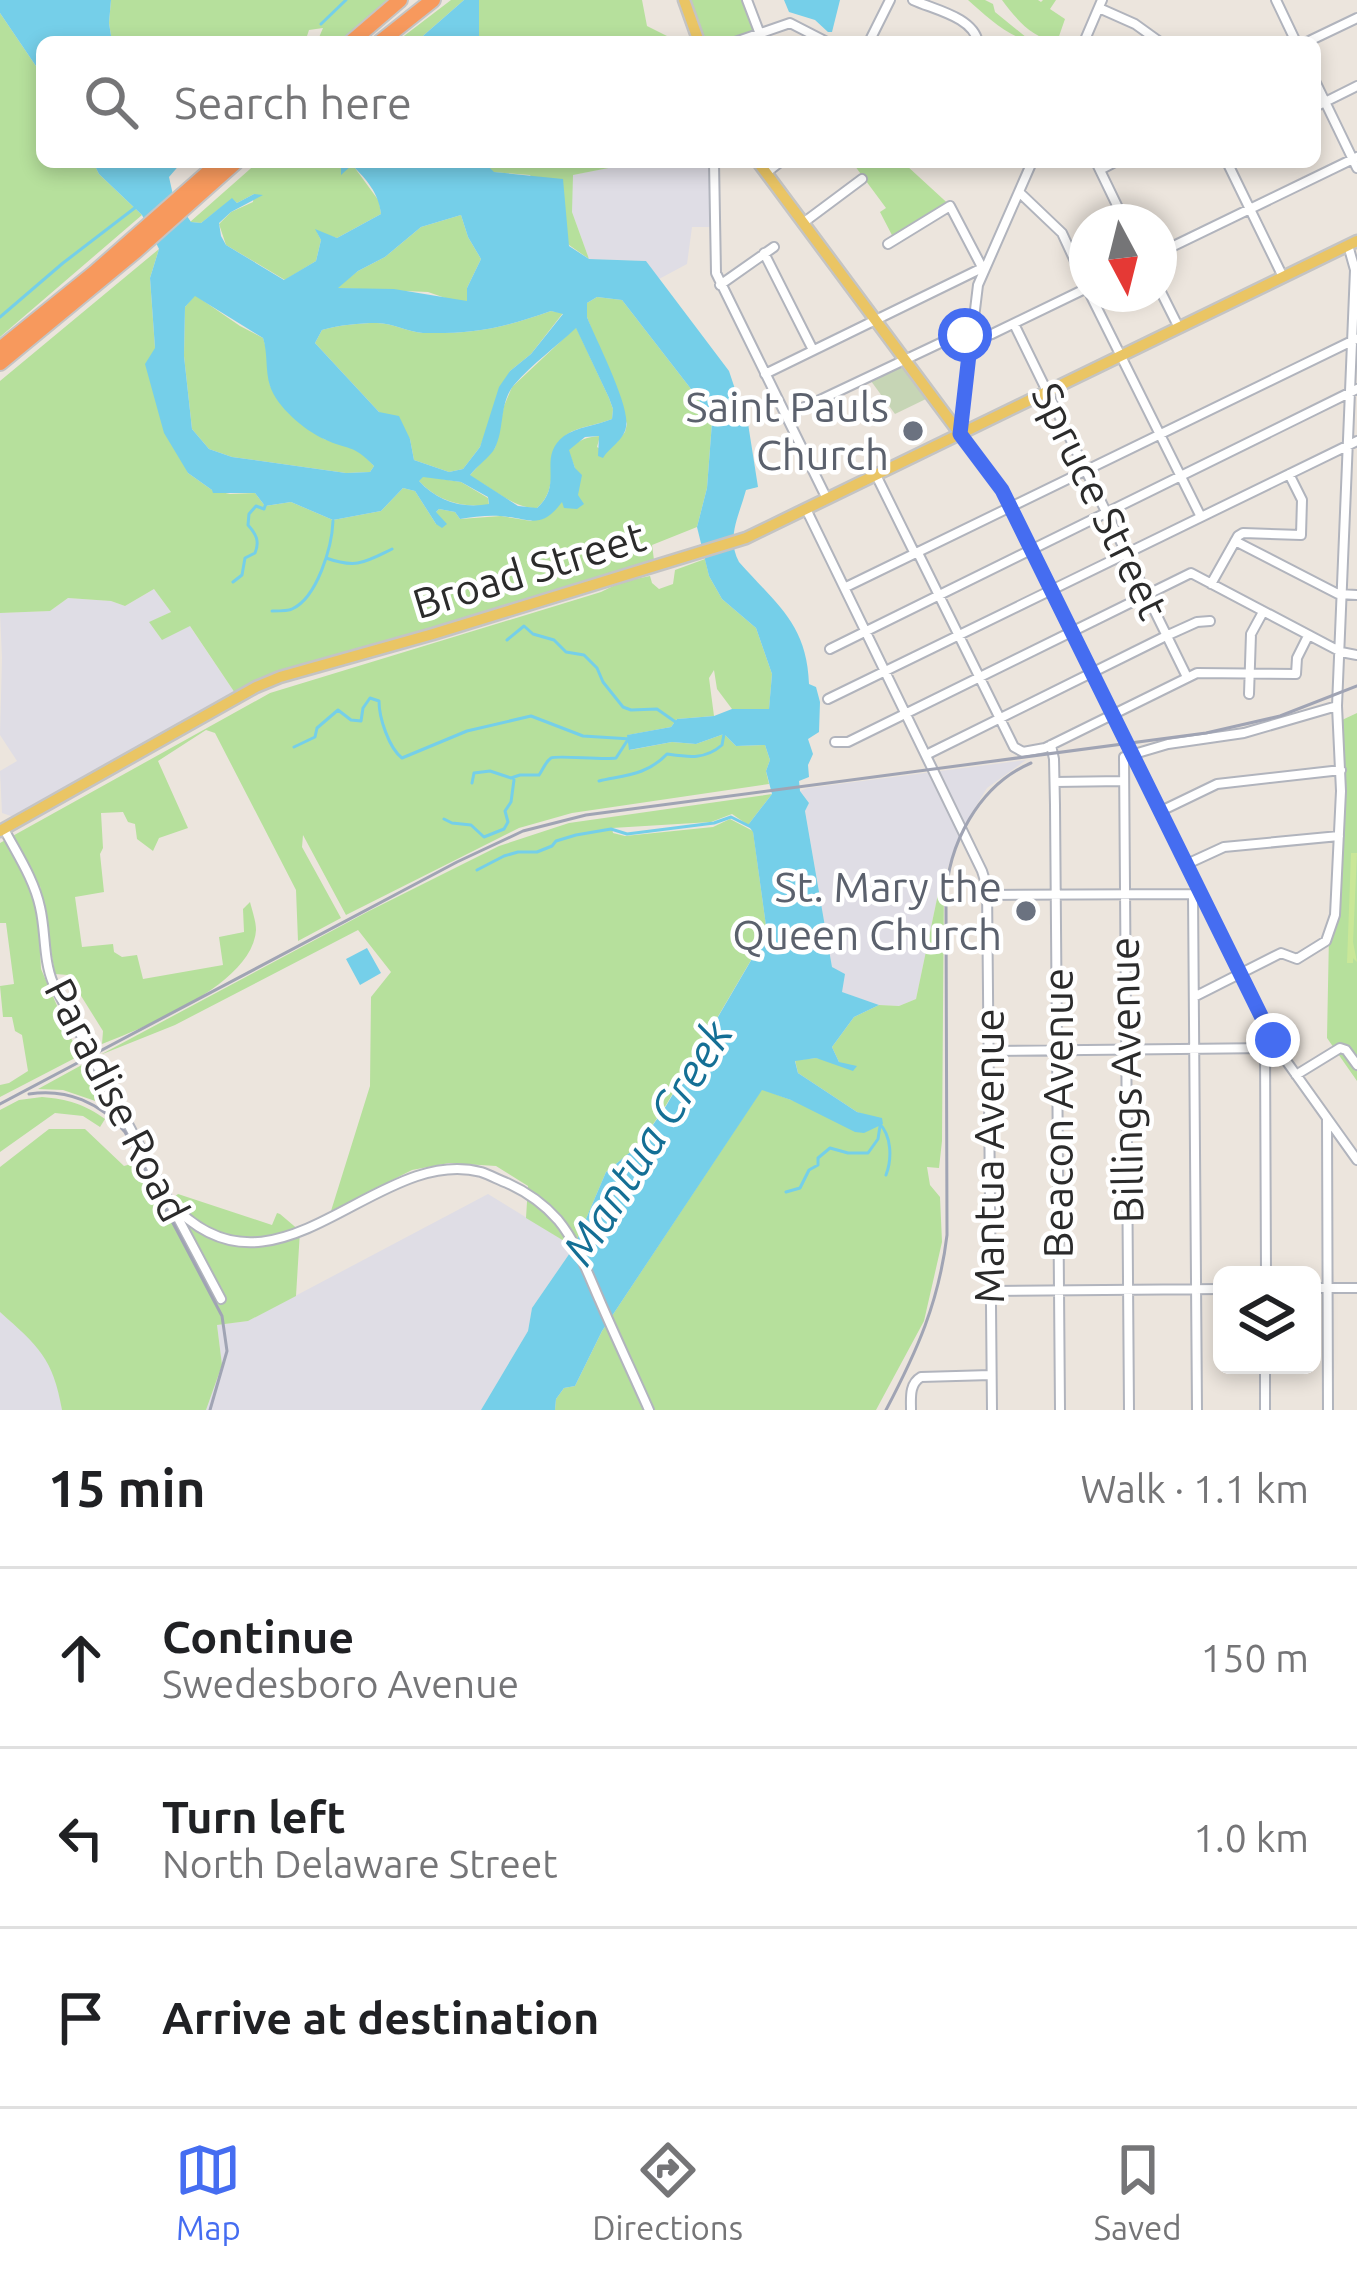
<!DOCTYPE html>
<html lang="en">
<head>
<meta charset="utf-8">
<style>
	body { margin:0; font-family:Ubuntu,sans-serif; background:#f6f6f6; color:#202124 }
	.controls { position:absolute; right:36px; bottom:36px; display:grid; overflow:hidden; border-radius:18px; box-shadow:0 6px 18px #0003 }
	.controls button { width:108px; height:108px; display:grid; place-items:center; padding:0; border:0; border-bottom:3px solid #e0e0e0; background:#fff; color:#202124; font:60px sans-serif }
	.compass { position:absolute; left:1069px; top:204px; width:108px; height:108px; border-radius:50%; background:#fff; box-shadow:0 6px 18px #0003; rotate:173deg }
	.stop { position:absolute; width:36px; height:36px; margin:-27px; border:9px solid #456df1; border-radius:50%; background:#fff }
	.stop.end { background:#456df1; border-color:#fff; box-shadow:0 3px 12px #0008 }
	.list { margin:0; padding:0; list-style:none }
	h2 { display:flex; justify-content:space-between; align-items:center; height:156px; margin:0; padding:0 48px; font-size:51px }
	h2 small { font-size:39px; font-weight:400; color:#757577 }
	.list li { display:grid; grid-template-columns:78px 1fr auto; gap:36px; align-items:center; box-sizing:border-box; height:180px; padding:0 48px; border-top:3px solid #e0e0e0 }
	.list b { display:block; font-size:45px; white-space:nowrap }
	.list p { margin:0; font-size:39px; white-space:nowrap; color:#757577 }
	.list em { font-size:39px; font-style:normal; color:#757577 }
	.icon { flex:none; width:66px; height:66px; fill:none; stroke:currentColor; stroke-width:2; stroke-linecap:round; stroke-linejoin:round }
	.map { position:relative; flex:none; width:1357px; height:1410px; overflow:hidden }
	.search { position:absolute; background:#fff; box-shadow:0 6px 18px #0003; left:36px; right:36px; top:36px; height:132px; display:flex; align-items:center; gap:30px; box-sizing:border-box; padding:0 42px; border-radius:18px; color:#757577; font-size:45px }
	.sheet { height:696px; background:#fff }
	nav { display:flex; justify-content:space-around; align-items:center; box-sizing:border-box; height:168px; border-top:3px solid #e0e0e0; background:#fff; font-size:33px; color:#757577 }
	nav a { display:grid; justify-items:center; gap:6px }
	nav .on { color:#456df1 }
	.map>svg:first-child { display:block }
	.industrial { fill:#dfdde5 }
	.green { fill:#b6e09c }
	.cemetery { fill:#c6d5b5 }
	.pitch { fill:#c9e798 }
	.water { fill:#75cfe9; fill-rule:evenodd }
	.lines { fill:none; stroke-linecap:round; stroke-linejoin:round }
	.stream { stroke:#75cfe9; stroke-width:3 }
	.minor-casing { stroke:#b1b4bd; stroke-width:12 }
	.major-casing { stroke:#c4c4c4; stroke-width:15 }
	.highway-casing { stroke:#c4c4c4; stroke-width:18 }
	.minor { stroke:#fff; stroke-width:8 }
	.major { stroke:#eac564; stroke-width:10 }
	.highway { stroke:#f7995d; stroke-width:14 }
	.rail { stroke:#a0a4b4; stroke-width:3 }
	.route { stroke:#456df1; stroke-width:15 }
	.worship-dot { fill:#6b7280; stroke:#fff; stroke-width:4.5 }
	.labels { text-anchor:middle; stroke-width:9; stroke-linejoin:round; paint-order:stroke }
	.worship-label { font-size:42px; fill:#5b616d; stroke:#fff; text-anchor:end }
	.street-label { font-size:42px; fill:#2b2b2b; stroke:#fff }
	.water-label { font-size:45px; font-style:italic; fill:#146f95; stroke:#fff }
</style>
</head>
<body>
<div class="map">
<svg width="1357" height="1410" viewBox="0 0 1357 1410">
	<rect width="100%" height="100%" fill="#ece5dd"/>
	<path class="industrial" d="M 639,162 L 715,162 L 715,227 L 692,227 L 687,264 L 659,279 L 646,261 L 589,259 L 572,212 L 572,175 Z
		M 154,589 L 171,612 L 150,622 L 161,639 L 189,625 L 235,693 L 14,817 L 2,813 L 0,771 L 17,761 L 0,735 L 2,658 L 0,613 L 50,611 L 68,598 L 111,601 L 125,606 Z
		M 1026,760 L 987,788 L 962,829 L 938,894 L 916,999 L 899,1006 L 879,1005 L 841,992 L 832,967 L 805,810 L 809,803 L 800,791 L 808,788 Z
		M 488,1194 L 574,1247 L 532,1308 L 528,1331 L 481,1410 L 206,1410 L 222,1365 L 217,1325 L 248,1321 Z
		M 0,1312 L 38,1345 L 57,1378 L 62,1410 L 0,1410 Z"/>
	<path class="green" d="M 111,0 L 389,0 L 339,42 L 317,42 L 323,28 L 309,30 L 305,42 L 112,42 L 109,23 Z
		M 451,0 L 464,0 L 416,42 L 396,42 Z
		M 479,0 L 642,0 L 647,26 L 679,42 L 479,42 Z
		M 689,0 L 743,0 L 754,32 L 724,42 L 704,42 Z
		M 968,0 L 985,0 L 993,4 L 995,12 L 1032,42 C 1008,37 986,16 968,0 Z
		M 1002,0 L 1038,0 L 1041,2 L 1043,0 L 1056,0 L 1050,9 L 1065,19 L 1057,42 C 1032,38 1017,20 1002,0 Z
		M 0,13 L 42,75 L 42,162 L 93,162 L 99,174 L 142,215 L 0,337 Z
		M 258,162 L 341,162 L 341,173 L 352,164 L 379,201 L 381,214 L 337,238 L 317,232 L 321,240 L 316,261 L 285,280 L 226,245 L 219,224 L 231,212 L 253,202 L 254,194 L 237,203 L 232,199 L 201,223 L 190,222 Z
		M 484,162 L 639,162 L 573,175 L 572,212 L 589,259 L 569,245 L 530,175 L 493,172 Z
		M 852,162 L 907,162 L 906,165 L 955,210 L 895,241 L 880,212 L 886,208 Z
		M 461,215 L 468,237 L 481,259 L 467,288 L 468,301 L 454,301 L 428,292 L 336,288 L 358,271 L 385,257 L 421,227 Z
		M 159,249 L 150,278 L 155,348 L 188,473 L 212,490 L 230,494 L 255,493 L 265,506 L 291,502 L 333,520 L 381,511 L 403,488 L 415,491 L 436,524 L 436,512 L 439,509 L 455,512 L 460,519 L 501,516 L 531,521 L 563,500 L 578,495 L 575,468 L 568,450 C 578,440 586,437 600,436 L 597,447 L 605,452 L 617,442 L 625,432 L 627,424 L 587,317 L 587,303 L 597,297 L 622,300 L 698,398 L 712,422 L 707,488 L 697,527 L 652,545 L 654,560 L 264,679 L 235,693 L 190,626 L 162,640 L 149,622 L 171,612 L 154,589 L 125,606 L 111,601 L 68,598 L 50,611 L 0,613 L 0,381 Z
		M 195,295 L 240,326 L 263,338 L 268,354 L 270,386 L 324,439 L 357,448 L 374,466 L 370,472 L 346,473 L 232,457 L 209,449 L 192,429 L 184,356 L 185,307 Z
		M 551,311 L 563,313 L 531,354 L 510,371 L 480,447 L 463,469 L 449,472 L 414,460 L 410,439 L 379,412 L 315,343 L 322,330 C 340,325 359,323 377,323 C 393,323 408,332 423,333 C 474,334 503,328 551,311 Z
		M 576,327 L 609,398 L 613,409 L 612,419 C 598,425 575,427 565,436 C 541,457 563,485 537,508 C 512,508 492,487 469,476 L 495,448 L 504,406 L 512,387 Z
		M 423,476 L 461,482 L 488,498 L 489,505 C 462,508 437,501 418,480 Z
		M 705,559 L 709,576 L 722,599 L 756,628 L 772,674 L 769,710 L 732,709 L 717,689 L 714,670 L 709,678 L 714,716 L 677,719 L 671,727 L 628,735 L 630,750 L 672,742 L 696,744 L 724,734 L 736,746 L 765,745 L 770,760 L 766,771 L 769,784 L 572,813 L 519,828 L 346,915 L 303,835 L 302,847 L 341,918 L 298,941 L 296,890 L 215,733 L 206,730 L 158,761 L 188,828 L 159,838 L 153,851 L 137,839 L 135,824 L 128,822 L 123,812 L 101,813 L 103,848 L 100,854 L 104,892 L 75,897 L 82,947 L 113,944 L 114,952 L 122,957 L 137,955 L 143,979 L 223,965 L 219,937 L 244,932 L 243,909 L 250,902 C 252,910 256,921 256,930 C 253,984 145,1027 102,1044 L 103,1031 L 68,975 L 55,974 L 40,886 L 38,916 L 41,969 L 79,1056 L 0,1097 L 0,1085 L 9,1083 L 28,1071 L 22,1035 L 15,1031 L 12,1017 L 3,1017 L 0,986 L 14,984 L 6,923 L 0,923 L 0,843 L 270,693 L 601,592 L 621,582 L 650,576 L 652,583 L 659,589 L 673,584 L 675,570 Z
		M 1357,713 L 1357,1081 L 1327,1038 L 1329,935 L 1336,926 L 1342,720 Z
		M 772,794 L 748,825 L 732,814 L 711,822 L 612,828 L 613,833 L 625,836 L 713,827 L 730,819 L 753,831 L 767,933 L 666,1105 L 639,1145 L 606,1172 L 574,1247 L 526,1218 L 528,1186 L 496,1166 L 449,1163 L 412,1170 L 331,1211 L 370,1086 L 371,997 L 391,972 L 358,930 L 175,1025 L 100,1055 L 369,911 L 499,846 L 569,823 Z
		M 944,881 L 942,1141 L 939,1168 L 927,1167 L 930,1185 L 940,1197 L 942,1242 L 924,1321 L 876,1410 L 555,1410 L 556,1399 L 564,1388 L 575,1386 L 602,1331 L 762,1089 L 791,1100 L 874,1118 L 857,1112 L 798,1073 L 795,1060 L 816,1058 L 839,1062 L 832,1047 L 854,1017 L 879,1005 L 899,1006 L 916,999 L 938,894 Z
		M 89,1061 L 111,1099 L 113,1107 L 63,1090 L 38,1089 Z
		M 42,1097 C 68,1099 84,1104 105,1119 L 100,1127 L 83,1116 L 55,1113 L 0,1152 L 0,1110 L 19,1100 Z
		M 49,1129 L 85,1129 L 124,1166 L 138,1162 L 162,1208 L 178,1194 L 272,1225 L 277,1213 L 280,1214 L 300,1231 L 296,1296 L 248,1321 L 217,1325 L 222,1365 L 206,1410 L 62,1410 C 53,1358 38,1346 0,1312 L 0,1167 Z"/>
	<path class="cemetery" d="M 904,365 L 928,398 L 895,414 L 871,381 Z"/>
	<path class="pitch" d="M 1351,853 L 1357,853 L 1353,942 L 1357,962 L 1353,958 L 1353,963 L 1347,963 Z"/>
	<path class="water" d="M 0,0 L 111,0 L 109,23 L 112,42 L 42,42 L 42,75 L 0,13 Z
		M 464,0 L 479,0 L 479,42 L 416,42 Z
		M 784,0 L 840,0 L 832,32 L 828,32 L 815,20 L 789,12 Z
		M 93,162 L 182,162 L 169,177 L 173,195 L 191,222 L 201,223 L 232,198 L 237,203 L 254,194 L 263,195 L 231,212 L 219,223 L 221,236 L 226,245 L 284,280 L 316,261 L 321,240 L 315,229 L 337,238 L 381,214 C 379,193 366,179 352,165 L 341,175 L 341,162 L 484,162 L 494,172 L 563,179 L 569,246 L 589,259 L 646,261 L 729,371 L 738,398 L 733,405 L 737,413 L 747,417 L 758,487 L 746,490 C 739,516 726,538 739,562 C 776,604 807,624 809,684 L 816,687 L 820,702 L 819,732 L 808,739 L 813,754 L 808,765 L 809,777 L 799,781 L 800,791 L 809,803 L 805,811 L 832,967 L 845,974 L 842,992 L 879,1005 L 854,1017 L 832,1047 L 839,1062 L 857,1066 L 853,1071 L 816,1058 L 795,1061 L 798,1073 L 857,1112 L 882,1118 L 883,1124 L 864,1133 L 855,1132 L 791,1100 L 762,1090 L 602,1331 L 575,1386 L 564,1388 L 556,1399 L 555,1410 L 481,1410 L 528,1331 L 532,1308 L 574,1247 L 606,1172 L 639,1145 L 666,1106 L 767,933 L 753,832 L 748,825 L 772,794 L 766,771 L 770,760 L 765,745 L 736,746 L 724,734 L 696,744 L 672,742 L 629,750 L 627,735 L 671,727 L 677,719 L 714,716 L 732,709 L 769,709 L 772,674 L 756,628 L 722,599 L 709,576 L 697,527 L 707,488 L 712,422 L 698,398 L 622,300 L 597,297 L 587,303 L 587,317 C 596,340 631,407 626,427 C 624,440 609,448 603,458 L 598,456 L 599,436 L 585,437 L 569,450 L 575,468 L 582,475 L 578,495 L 584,504 L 577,509 L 564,508 L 562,502 C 541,531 529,518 500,516 C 487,515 473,517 460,519 L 455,512 L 439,509 L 436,512 L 447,524 L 442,528 L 436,524 L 415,491 L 403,488 L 381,511 L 333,520 L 291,502 L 265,506 L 255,493 L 213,493 L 212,490 L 188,473 L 164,433 L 145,364 L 155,348 L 150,278 L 159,249 L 142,215 L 99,174 ZM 461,215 L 468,237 L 481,259 L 467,288 L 467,301 L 394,289 L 338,288 L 358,271 L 385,257 L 421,227 ZM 195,296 L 263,338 C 268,353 265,371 270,386 C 277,407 304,430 324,439 C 349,451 352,443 374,466 L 370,472 L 346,473 L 232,457 L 209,449 L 192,429 L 184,356 L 185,307 ZM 551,311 L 563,314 L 531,354 L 510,371 L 499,387 L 480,447 L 463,469 L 449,472 L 414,460 L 410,439 L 399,416 L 379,412 L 315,343 L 322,330 C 340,325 359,323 377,323 C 393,323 408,332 423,333 C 474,334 503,328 551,311 ZM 576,328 L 609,398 L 613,409 L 612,419 C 598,425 576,427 564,436 C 536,458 565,483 537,508 L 518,506 L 470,475 C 477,466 490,457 495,448 C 505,428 499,403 514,385 C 533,363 556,347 576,328 ZM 423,477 L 461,482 L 488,497 L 489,504 C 462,509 437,501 419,481 Z
		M 367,948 L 381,973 L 360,985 L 346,959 Z"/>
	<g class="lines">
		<path class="stream" d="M 321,24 L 346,0
			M 0,317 L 63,263 L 136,207
			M 326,558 C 357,569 365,562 392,549
			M 233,582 L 242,575 L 245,558 L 255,553 C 260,541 256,534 248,525 L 249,514 L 256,506 L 264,509 L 266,503
			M 272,611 C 275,611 289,611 292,609 C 317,598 332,547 333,521
			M 507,640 L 524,626 L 533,634 L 554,640 L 566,652 L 584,655 L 597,668 L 603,682 L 623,707 L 631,710 L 657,709 L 677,723
			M 294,747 L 315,737 L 317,728 L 338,710 L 351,720 L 361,721 L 363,708 L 370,698 L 379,701 C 379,718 389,748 402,758 L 467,731 L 531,716 L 583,736 L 631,739
			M 599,781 C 626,775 647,775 667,754 C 688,757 705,760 722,745 L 724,734
			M 472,783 L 474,773 L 490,771 L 511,778 L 520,775 L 539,775 C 543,770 545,762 551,758 C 556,755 602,760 616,758 L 627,741
			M 444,819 L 452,823 L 471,825 L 484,837 L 504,829 L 508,822 L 505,811 L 511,802 L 514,780
			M 477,870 L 504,856 L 518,852 L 537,852 L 552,846 L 556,841 L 576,835 L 611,829 L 627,834 L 714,823 L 731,817 L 751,827
			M 879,1123 C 892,1136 892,1159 886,1175
			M 786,1192 L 800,1188 L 809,1170 L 818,1165 L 818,1158 L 830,1148 L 848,1153 L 868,1153 L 878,1139 L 880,1126"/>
		<defs>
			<path id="minor" d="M 747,0 L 763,42
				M 913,0 C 935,10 973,17 978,42
				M 1276,0 L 1296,42
				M 1099,8 L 1135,24 L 1160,42
				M 735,42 L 790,23 L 827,42
				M 869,42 L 890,0
				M 1084,42 L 1102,0
				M 1307,42 L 1357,18
				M 1315,81 L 1357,168
				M 1315,107 L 1357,86
				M 714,162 L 716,273 L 827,499
				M 1032,162 L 978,285 L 960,434 L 1002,490 L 1277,1048 L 1357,1160
				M 1096,162 L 1125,222
				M 1227,162 L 1283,277
				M 1100,170 L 1115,162
				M 766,173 L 780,162
				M 1019,192 L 1062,233 L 1087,287
				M 803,223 L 862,179
				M 764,253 L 813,350
				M 1159,253 L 1357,157
				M 720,285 L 774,247
				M 1159,288 L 1179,328
				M 1090,294 L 1201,517
				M 1014,324 L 1187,677
				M 765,374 L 978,270 L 984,271 L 950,206 L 888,244
				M 786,416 L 953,337 C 967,333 978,339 992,334 L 1087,288
				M 876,475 L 913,550 L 918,553 L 1014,747 L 1023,752 L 1045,748 L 1197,673 L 1296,674 L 1297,658 L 1308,636
				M 806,509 L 982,871 L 987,887 L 992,1410
				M 1235,541 L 1338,594 L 1357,595
				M 1211,584 L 1238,536 L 1243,533 L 1301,535 L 1302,500 L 1289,474
				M 846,587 L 1356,339
				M 830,649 L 1357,389
				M 1249,694 L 1251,634 L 1263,612
				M 828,699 L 1357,441
				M 835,742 L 848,742 L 1191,573 L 1341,652 L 1357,655
				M 1051,745 L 1054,759 L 1055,805 L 1060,1410
				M 926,755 L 1166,636 L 1197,622 L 1210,621
				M 1055,782 L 1123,781
				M 1161,811 L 1217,784 L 1341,770
				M 4,829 C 17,854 34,879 40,907 C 46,932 43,959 53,983 L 221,1299
				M 1187,864 L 1224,847 L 1339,836
				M 1193,894 L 1197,1410
				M 987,895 L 1196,894
				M 1194,997 L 1281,953 L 1297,959 L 1326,941 L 1335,915 L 1341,791 L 1337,706 L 1355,270 L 1348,245
				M 1265,1048 L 1266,1275
				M 988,1051 L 1277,1048
				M 1296,1075 L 1340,1048 L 1346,1050 L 1357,1065
				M 1327,1119 L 1328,1410
				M 170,1202 C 275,1318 376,1144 481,1172 C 490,1175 499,1180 507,1183 C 527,1192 543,1203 558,1220 C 577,1243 588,1274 600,1301 C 616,1338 633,1374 649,1410
				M 1312,1288 L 1357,1288
				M 990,1291 L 1222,1289
				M 1265,1365 L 1265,1410
				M 911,1410 C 911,1398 909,1384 921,1377 L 991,1375
				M 1129,1410 L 1124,757 L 1168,744 L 1244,733 L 1337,706"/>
			<path id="major" d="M 684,0 L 699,42
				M 758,162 L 960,434
				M 0,831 L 256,687 L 280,677 L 433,634 L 746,538 L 1357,241"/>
			<path id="highway" d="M 351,42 L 400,0
				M 380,42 L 433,0
				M 0,349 L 94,273 L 220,162
				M 0,363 L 137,250 L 236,162"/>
		</defs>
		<use href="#minor" class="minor-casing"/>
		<use href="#major" class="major-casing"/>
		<use href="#highway" class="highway-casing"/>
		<use href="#minor" class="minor"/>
		<use href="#major" class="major"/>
		<use href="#highway" class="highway"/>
		<path class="rail" d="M 29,1094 C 67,1088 101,1103 125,1132 L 222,1316 L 227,1351 L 210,1410
			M 0,1104 L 457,862 L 523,831 L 586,815 L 1206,733 L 1280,716 L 1357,686
			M 886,1410 C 917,1351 939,1302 947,1235 L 946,900 C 947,845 979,785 1031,763"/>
	</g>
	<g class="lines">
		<path class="route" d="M 965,335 L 971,337 L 960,434 L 1002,490 L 1273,1040"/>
	</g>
	<g class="worship-dot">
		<circle cx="913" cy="431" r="12"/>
		<circle cx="1026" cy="911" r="12"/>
	</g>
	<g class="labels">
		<g class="worship-label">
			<text x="889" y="422">Saint Pauls<tspan x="889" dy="48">Church</tspan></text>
			<text x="1002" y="902">St. Mary the<tspan x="1002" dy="48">Queen Church</tspan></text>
		</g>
		<g class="street-label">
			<text transform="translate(1100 501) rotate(64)" y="15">Spruce Street</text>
			<text transform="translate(529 570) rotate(-17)" y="15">Broad Street</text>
			<text transform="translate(1126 1080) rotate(-91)" y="15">Billings Avenue</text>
			<text transform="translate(117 1100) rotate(63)" y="15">Paradise Road</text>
			<text transform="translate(1058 1113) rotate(-90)" y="15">Beacon Avenue</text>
			<text transform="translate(989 1156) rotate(-90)" y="15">Mantua Avenue</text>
		</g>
		<g class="water-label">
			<text transform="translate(647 1142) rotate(-58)" y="16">Mantua Creek</text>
		</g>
	</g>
</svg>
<div class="controls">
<button><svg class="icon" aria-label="layers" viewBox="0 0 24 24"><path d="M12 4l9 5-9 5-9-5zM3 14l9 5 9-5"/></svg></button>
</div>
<svg class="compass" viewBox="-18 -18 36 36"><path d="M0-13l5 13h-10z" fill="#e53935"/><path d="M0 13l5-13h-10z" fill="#757577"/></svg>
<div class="stop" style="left:965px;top:335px"></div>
<div class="stop end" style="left:1273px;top:1040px"></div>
<div class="search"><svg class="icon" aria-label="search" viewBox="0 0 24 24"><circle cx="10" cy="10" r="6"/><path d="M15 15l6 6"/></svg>Search here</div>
</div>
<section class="sheet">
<h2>15 min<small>Walk · 1.1 km</small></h2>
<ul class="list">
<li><svg class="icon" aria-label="ahead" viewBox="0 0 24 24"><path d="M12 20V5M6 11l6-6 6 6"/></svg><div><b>Continue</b><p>Swedesboro Avenue</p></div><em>150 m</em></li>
<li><svg class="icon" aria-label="left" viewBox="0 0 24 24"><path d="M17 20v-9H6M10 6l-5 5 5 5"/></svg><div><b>Turn left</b><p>North Delaware Street</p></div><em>1.0 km</em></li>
<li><svg class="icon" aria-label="arrive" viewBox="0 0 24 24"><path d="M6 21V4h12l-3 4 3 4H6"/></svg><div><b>Arrive at destination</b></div></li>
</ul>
</section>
<nav>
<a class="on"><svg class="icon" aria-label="map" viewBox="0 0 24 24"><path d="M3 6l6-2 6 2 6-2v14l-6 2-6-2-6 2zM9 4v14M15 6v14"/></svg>Map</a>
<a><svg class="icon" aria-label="directions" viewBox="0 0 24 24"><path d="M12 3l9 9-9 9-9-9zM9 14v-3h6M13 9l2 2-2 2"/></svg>Directions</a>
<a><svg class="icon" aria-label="saved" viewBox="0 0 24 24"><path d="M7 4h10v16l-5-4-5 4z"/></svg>Saved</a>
</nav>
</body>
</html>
